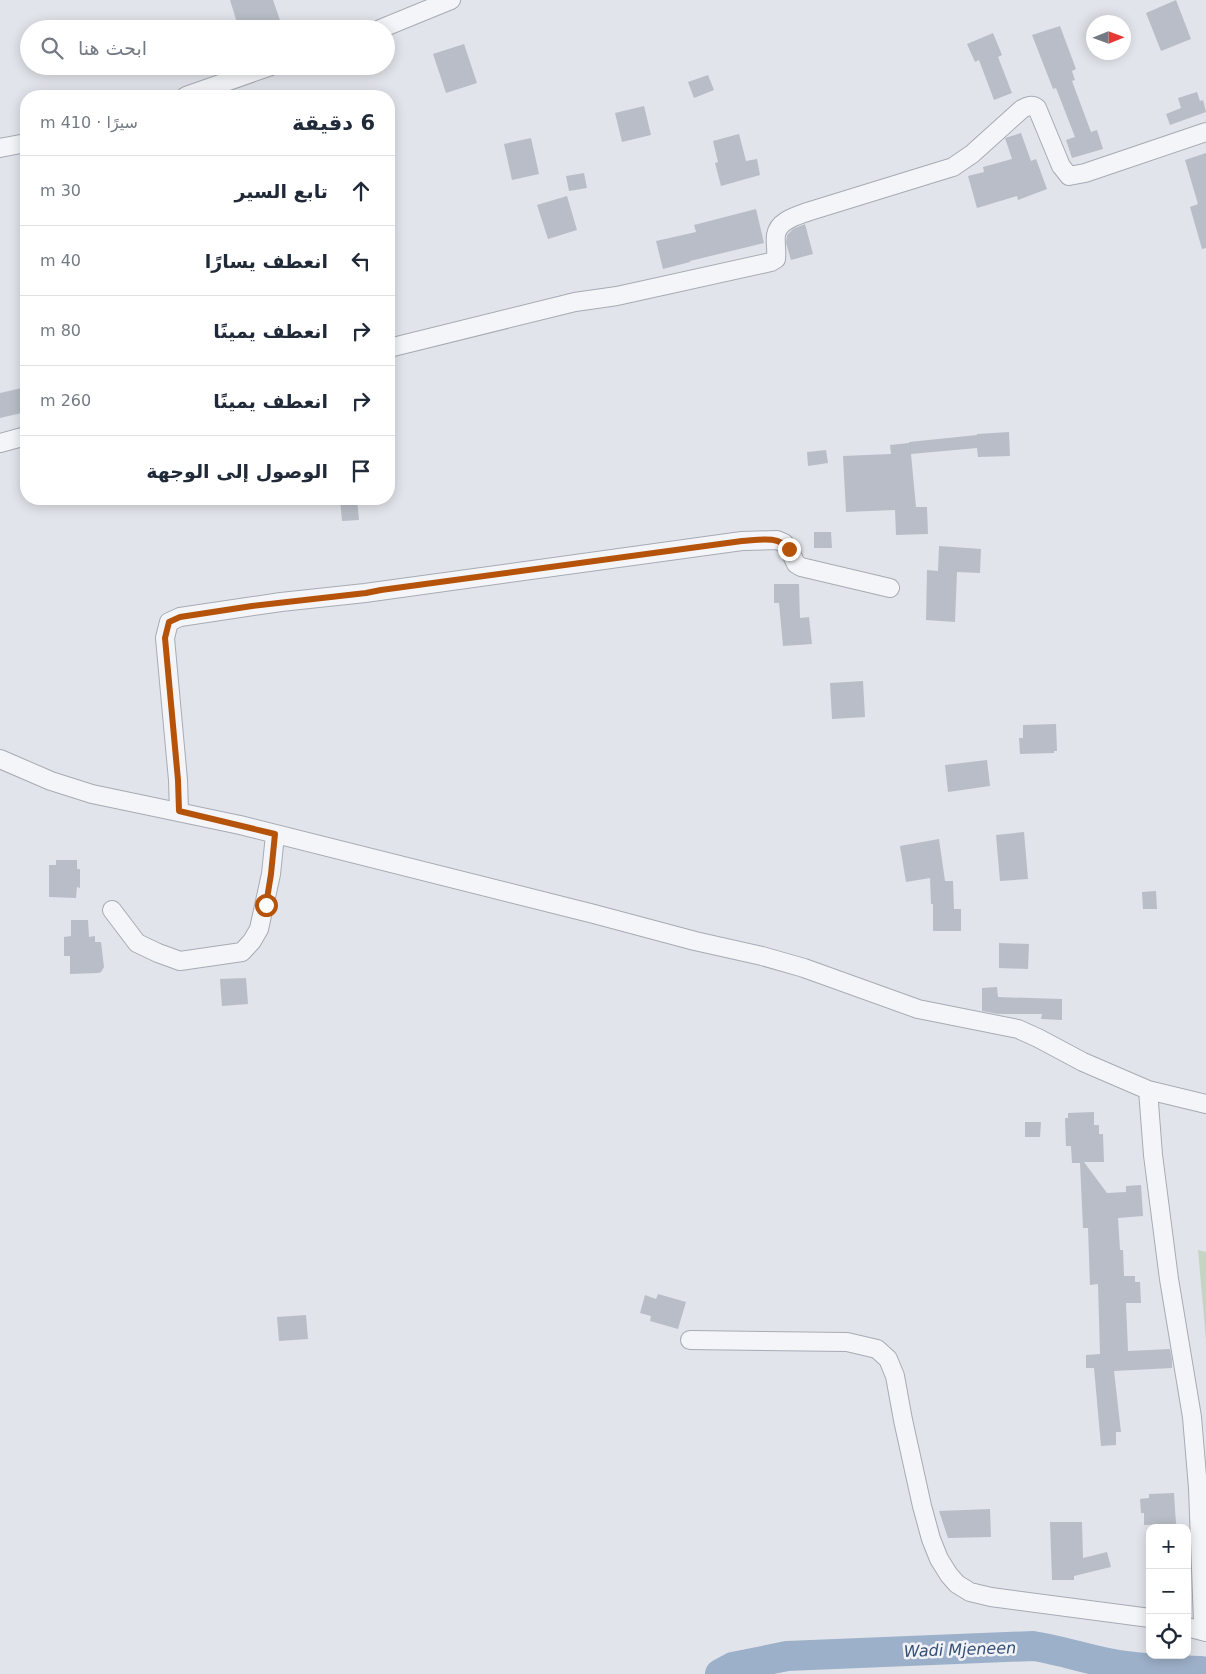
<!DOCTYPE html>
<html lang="ar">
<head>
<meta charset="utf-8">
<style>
	body { margin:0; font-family:"DejaVu Sans","Noto Sans Arabic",sans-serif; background:#f6f6f7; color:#1f2937; direction:rtl }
	.controls { position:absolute; right:15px; bottom:15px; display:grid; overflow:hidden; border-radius:10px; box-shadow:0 2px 12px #0003 }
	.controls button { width:45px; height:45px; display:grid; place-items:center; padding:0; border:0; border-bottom:1px solid #e0e1e3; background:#fff; color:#1f2937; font:25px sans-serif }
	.compass { position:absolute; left:1086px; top:15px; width:45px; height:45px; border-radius:50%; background:#fff; box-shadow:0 2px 12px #0003; rotate:89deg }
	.stop { position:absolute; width:15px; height:15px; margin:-11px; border:4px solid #b45309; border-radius:50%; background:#fff }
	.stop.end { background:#b45309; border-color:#fff; box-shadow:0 1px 5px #0008 }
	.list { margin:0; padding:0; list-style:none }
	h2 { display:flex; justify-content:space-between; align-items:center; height:65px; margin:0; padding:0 20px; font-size:21px }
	h2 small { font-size:16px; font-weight:400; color:#747a83 }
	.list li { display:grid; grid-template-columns:32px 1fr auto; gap:15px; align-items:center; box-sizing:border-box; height:70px; padding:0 20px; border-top:1px solid #e0e1e3 }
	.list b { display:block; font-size:19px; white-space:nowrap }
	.list em { font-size:16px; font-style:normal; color:#747a83 }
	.icon { flex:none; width:28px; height:28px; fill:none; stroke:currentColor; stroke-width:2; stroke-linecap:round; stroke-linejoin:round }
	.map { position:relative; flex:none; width:1206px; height:1674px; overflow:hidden; direction:ltr }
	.search { position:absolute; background:#fff; box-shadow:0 2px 12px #0003; left:20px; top:20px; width:375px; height:55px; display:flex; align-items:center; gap:12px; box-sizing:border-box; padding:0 18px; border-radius:28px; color:#747a83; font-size:19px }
	.panel { position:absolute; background:#fff; box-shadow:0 2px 12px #0003; left:20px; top:90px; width:375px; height:415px; border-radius:20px; direction:rtl }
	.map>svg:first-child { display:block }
	.green { fill:#c6d4c3 }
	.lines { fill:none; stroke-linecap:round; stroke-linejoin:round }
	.river { stroke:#9db0c9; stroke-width:30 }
	.building { fill:#b9bdc7 }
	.minor-casing { stroke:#a6abb4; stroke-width:20 }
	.minor { stroke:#f4f5f8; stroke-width:18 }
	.route { stroke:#b45309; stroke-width:6 }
	.labels { text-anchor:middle; stroke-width:5; stroke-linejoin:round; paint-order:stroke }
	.water-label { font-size:16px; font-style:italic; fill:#344e75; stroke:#f1f3f7 }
</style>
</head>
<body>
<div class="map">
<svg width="1206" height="1674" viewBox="0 0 1206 1674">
	<rect width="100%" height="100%" fill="#e1e4ea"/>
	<path class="green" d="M 1198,1250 L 1206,1252 L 1206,1340 Z"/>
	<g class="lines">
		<path class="river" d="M 720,1674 L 733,1667 L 787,1656 L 1033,1646 C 1060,1650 1086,1659 1113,1664 C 1142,1669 1172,1670 1201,1671"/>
	</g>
	<path class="building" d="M 230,0 L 273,0 L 282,26 L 274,29 L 239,29 Z
		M 1176,0 L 1191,39 L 1161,51 L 1146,13 Z
		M 1060,26 L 1076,69 L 1072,71 L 1075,80 L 1072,81 L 1091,132 L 1097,130 L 1103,149 L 1072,158 L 1066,140 L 1075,137 L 1056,88 L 1053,89 L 1032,35 Z
		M 993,33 L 1002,55 L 998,57 L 1012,93 L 994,100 L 979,60 L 975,62 L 967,44 Z
		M 464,44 L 477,83 L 446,93 L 433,54 Z
		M 708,75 L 714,90 L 694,98 L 688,82 Z
		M 1197,92 L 1200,101 L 1203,100 L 1206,112 L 1170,125 L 1166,114 L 1181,108 L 1178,98 Z
		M 644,106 L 651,135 L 622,142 L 615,113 Z
		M 1021,133 L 1031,161 L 1036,159 L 1047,189 L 1018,200 L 1017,196 L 977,208 L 968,176 L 984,172 L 983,167 L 1012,159 L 1005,138 Z
		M 739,134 L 746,161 L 757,159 L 760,175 L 721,186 L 715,163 L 718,162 L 713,141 Z
		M 531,138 L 539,174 L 512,180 L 504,144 Z
		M 1206,153 L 1206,248 L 1202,249 L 1190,207 L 1198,204 L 1185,160 Z
		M 584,173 L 587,188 L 569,191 L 566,176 Z
		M 567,196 L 577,230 L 548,239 L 537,205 Z
		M 756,209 L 764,243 L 690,261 L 690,262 L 663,269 L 656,241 L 696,232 L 694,225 Z
		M 805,224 L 813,254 L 791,260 L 786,243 L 787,235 L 793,229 Z
		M 26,387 L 26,412 L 0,418 L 0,393 Z
		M 1009,432 L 1010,456 L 978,457 L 977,448 L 911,454 L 916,507 L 927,507 L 928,534 L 896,535 L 895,510 L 846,512 L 843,456 L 891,454 L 890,445 L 909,443 L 909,442 L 977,435 L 977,434 Z
		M 826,450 L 828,463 L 808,466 L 807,452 Z
		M 340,499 L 357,499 L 359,520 L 342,521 Z
		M 814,532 L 831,532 L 832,548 L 814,548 Z
		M 939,546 L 981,549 L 980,573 L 957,572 L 955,622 L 926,620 L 927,570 L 938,571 Z
		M 774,584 L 799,584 L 800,618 L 809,617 L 812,644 L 783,646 L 779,603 L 774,603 Z
		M 863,681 L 865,717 L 832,719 L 830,683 Z
		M 1056,724 L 1057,751 L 1054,751 L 1054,753 L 1020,754 L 1019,738 L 1023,738 L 1023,725 Z
		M 987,760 L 990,786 L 948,792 L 945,765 Z
		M 1024,832 L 1028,879 L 1000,881 L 996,835 Z
		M 939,839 L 945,881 L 953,881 L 954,909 L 961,909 L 961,931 L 933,931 L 933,904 L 931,904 L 930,878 L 906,882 L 900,846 Z
		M 56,860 L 77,860 L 77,869 L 80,869 L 80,888 L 77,887 L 76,898 L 49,897 L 49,865 L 56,865 Z
		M 1156,891 L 1157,909 L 1143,909 L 1142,892 Z
		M 71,920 L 88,920 L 89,937 L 95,936 L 95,942 L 101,942 L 104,967 L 101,972 L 98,973 L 70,974 L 70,956 L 64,956 L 64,937 L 71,936 Z
		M 999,943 L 1029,944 L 1028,969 L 999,968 Z
		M 246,978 L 248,1004 L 222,1006 L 220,979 Z
		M 997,987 L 998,997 L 1062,999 L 1062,1020 L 1041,1019 L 1042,1014 L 998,1014 L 982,1011 L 982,988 Z
		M 1094,1112 L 1094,1125 L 1099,1125 L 1099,1134 L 1103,1134 L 1104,1162 L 1084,1162 L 1107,1193 L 1126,1192 L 1126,1186 L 1141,1185 L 1143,1216 L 1118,1218 L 1120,1250 L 1123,1250 L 1124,1276 L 1135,1276 L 1135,1282 L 1140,1282 L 1141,1303 L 1126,1303 L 1128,1351 L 1170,1349 L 1172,1360 L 1172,1368 L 1114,1371 L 1121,1432 L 1116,1432 L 1116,1445 L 1101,1446 L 1094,1368 L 1086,1368 L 1086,1355 L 1100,1354 L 1098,1284 L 1090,1285 L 1088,1228 L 1083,1228 L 1080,1163 L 1072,1163 L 1071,1146 L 1066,1146 L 1065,1118 L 1068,1118 L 1068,1113 Z
		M 1025,1122 L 1041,1122 L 1040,1137 L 1025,1137 Z
		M 658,1294 L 686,1302 L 678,1329 L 650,1321 L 651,1316 L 640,1313 L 645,1295 L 656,1299 Z
		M 306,1315 L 308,1339 L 279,1341 L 277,1317 Z
		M 1174,1493 L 1176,1524 L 1144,1525 L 1144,1513 L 1141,1513 L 1140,1499 L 1149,1498 L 1149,1494 Z
		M 990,1509 L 991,1537 L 948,1538 L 939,1511 Z
		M 1050,1522 L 1082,1522 L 1083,1558 L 1107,1552 L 1111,1567 L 1074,1576 L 1074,1580 L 1052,1580 Z"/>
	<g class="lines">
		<defs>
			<path id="minor" d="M 380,29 L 451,0
				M 186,96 L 271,66
				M 0,148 L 26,143
				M 389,348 L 575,302 L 617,296 L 771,262 L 776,259 C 777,251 775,242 776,235 C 778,221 796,216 807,212 L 953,167 L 972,154 L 1022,109 C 1028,106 1032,104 1037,108 L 1061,166 L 1069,176 L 1085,173 L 1206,132
				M 0,443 L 26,436
				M 0,759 L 51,781 L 92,794 L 240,825 L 594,914 L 695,941 L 762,956 L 804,968 L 918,1009 L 1018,1029 L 1038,1038 L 1083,1062 L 1148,1090 L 1206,1104
				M 179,811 L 178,780 L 165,638 L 169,622 L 180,617 L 281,602 L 365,593 L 742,541 L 777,540 L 784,543 L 789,549 L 796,564 L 801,567 L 890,588
				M 112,910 L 137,943 L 158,953 L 180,961 L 242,952 L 252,941 L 259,929 L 271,874 L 275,835
				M 1148,1090 L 1153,1155 L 1169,1279 L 1192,1417 L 1198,1488 L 1203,1622 L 1206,1631
				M 690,1340 L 847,1342 L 877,1349 L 888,1359 L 895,1376 L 903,1420 L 922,1506 L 931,1539 L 939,1559 L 949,1575 L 957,1584 L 970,1592 L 991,1597 L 1150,1618
				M 1187,1627 L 1206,1632"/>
		</defs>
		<use href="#minor" class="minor-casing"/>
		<use href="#minor" class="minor"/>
	</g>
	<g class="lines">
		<path class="route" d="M 266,905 L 271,874 L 275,834 L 179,811 L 178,780 L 165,638 L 169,622 L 180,617 L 252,606 L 366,593 L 381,590 L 742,541 C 759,540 778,535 789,549"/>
	</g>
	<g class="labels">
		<g class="water-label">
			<text transform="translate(960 1649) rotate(-2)" y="6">Wadi Mjeneen</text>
		</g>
	</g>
</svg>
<div class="controls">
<button>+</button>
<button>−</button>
<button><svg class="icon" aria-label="locate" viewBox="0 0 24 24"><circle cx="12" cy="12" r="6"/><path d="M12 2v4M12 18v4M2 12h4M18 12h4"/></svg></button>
</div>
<svg class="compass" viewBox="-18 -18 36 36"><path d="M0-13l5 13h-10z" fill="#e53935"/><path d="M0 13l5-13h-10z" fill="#747a83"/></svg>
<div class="stop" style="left:266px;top:905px"></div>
<div class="stop end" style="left:789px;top:549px"></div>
<div class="search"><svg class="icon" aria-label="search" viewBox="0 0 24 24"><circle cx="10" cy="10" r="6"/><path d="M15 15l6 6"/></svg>ابحث هنا</div>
<section class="panel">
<h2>6 دقيقة<small>سيرًا · 410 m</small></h2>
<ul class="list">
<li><svg class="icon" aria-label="ahead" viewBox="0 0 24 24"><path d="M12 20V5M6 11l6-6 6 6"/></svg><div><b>تابع السير</b></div><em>30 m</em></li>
<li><svg class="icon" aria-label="left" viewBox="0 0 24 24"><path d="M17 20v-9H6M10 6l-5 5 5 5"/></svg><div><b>انعطف يسارًا</b></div><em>40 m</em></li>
<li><svg class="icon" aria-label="right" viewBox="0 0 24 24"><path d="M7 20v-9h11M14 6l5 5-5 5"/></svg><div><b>انعطف يمينًا</b></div><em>80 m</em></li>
<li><svg class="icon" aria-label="right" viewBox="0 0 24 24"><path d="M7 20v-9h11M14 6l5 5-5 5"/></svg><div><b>انعطف يمينًا</b></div><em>260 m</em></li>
<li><svg class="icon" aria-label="arrive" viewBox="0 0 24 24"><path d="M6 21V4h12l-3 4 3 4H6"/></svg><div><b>الوصول إلى الوجهة</b></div></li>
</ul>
</section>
</div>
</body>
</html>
